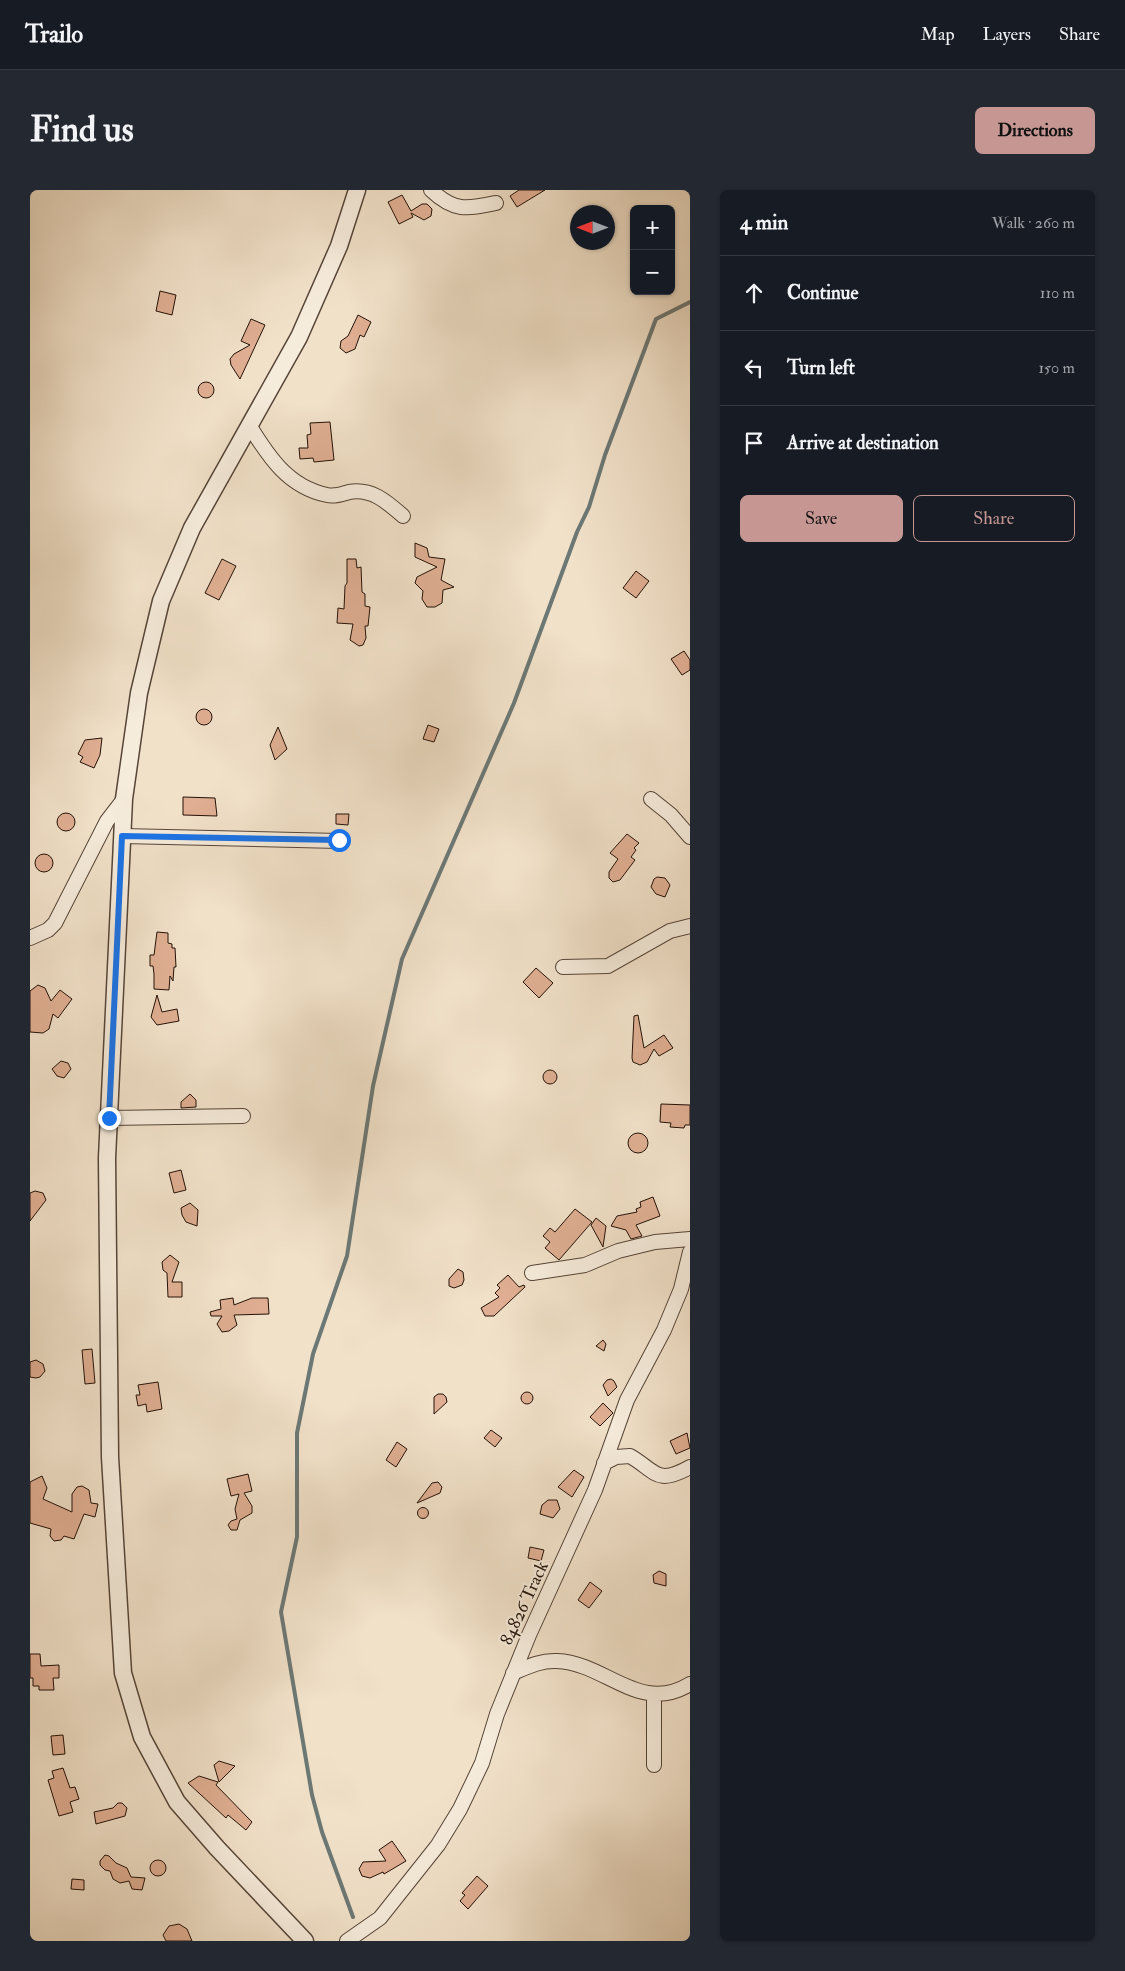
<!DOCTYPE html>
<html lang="en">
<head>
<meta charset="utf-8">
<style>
	body { margin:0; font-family:"IM FELL Double Pica",serif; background:#242831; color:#f1f3f6 }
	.controls { position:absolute; right:15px; top:15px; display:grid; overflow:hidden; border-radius:8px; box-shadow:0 1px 4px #0004 }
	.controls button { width:45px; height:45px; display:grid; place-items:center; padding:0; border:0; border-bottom:1px solid #363941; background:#171b24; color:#f1f3f6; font:25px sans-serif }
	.compass { position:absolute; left:540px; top:15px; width:45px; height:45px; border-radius:50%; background:#171b24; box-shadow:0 1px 4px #0004; rotate:270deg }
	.stop { position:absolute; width:15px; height:15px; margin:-11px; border:4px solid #1a73e8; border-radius:50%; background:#fff }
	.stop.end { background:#1a73e8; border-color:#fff; box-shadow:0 1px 5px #0008 }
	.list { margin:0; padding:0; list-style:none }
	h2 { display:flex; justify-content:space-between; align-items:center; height:65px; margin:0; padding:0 20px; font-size:21px }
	h2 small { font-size:16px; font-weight:400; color:#9ea1a6 }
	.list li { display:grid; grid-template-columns:32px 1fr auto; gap:15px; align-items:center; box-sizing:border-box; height:75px; padding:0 20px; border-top:1px solid #363941 }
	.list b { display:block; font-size:19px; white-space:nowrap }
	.list em { font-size:16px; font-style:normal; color:#9ea1a6 }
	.actions { display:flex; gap:10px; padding:15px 20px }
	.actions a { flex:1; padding:11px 0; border:1px solid #c59692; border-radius:8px; text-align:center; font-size:18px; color:#c59692 }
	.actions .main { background:#c59692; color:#111 }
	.icon { flex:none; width:28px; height:28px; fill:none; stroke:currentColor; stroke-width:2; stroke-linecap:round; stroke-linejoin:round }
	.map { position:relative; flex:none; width:660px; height:1751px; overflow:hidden; border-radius:8px }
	header { display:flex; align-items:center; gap:30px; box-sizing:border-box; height:70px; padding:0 25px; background:#171b24; border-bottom:1px solid #363941 }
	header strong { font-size:24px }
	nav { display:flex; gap:28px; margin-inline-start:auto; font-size:18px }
	.intro { display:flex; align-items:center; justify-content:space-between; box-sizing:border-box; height:120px; padding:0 30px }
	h1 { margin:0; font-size:35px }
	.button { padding:12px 22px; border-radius:8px; background:#c59692; color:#111; font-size:18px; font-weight:700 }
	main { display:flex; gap:30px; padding:0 30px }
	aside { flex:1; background:#171b24; border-radius:8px; box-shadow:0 1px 4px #0004 }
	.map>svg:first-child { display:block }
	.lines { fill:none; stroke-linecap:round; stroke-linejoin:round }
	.stream { stroke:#6c7875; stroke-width:4 }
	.building { fill:#e0af93; stroke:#231107 }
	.minor-casing { stroke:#564538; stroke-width:16 }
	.tertiary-casing { stroke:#564538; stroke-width:19 }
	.minor { stroke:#f6ecdc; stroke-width:14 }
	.tertiary { stroke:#f6ecdc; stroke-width:16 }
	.route { stroke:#1a73e8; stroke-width:6 }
	.labels { text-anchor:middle; stroke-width:4; stroke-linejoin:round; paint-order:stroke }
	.street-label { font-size:18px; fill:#231107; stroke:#f6ecdc }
</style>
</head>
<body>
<header>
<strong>Trailo</strong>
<nav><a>Map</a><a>Layers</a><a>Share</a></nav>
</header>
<div class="intro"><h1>Find us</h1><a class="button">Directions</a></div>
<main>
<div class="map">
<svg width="660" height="1751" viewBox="0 0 660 1751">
	<rect width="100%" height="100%" fill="#f1e1c9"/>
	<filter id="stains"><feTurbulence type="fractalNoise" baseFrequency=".004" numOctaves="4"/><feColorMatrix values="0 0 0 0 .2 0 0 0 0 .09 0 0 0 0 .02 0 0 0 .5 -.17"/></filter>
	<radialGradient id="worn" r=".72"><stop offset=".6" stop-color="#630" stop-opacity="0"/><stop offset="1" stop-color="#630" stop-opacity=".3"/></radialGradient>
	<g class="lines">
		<path class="stream" d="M 323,1727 L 292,1642 L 282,1605 L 251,1422 L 267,1347 L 267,1243 L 283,1164 L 317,1066 L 343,896 L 372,769 L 484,513 L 547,342 L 559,317 L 575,265 L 626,129 L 660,112"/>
	</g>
	<path class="building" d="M 489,0 L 515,0 L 487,17 L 480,6 Z
		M 372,5 L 381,21 L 392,14 L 397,14 L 402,19 L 401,26 L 394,30 L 381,23 L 383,27 L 369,34 L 358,12 Z
		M 130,101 L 146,105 L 142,125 L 126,121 Z
		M 328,125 L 341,132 L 334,147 L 330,145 L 325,159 L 316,163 L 310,158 L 311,151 L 318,146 Z
		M 221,129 L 235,135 L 210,189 L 201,175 L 200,169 L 204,164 L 220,155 L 211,151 Z
		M168 200a8 8 0 1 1 16 0a8 8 0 1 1-16 0Z
		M 300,232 L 304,270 L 284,272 L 283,268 L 270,269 L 269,258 L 278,258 L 277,245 L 281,244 L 280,233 Z
		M 385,353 L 397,358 L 399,367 L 415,369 L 411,390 L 424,397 L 413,400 L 412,413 L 405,417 L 397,417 L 392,409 L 393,401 L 385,393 L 387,387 L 407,377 L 385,367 Z
		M 192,369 L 206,376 L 189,410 L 175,403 Z
		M 317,369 L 326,369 L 327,378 L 331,377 L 332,402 L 335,404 L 335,416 L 340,417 L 338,436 L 335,436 L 336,448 L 333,455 L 329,456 L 320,450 L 323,434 L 307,433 L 308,418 L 314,419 L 315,396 L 317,393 Z
		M 606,381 L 619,391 L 606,408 L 593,398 Z
		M 654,461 L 660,470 L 660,480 L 652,485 L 641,469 Z
		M166 527a8 8 0 1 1 16 0a8 8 0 1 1-16 0Z
		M 398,535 L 409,539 L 404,552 L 393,549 Z
		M 248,537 L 257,559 L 245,570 L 240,555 Z
		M 72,548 L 70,565 L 64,578 L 50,572 L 53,567 L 48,564 L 55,550 Z
		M 153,607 L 185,608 L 187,626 L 153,625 Z
		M27 632a9 9 0 1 1 18 0a9 9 0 1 1-18 0Z
		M 306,624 L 319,624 L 318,635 L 306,634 Z
		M 597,644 L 609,653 L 604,658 L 606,660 L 601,667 L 605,670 L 590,690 L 583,692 L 579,688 L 579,682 L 588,669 L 580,663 Z
		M5 673a9 9 0 1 1 18 0a9 9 0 1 1-18 0Z
		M 627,687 L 635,688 L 640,695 L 635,707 L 626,704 L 621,697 L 624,689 Z
		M 127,742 L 138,743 L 138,753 L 142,754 L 142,758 L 145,758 L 146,777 L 144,777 L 143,791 L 140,786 L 139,800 L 124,799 L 124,784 L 123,776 L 120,776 L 120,765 L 124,765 Z
		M 506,778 L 523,793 L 509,808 L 493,792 Z
		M 8,795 L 15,798 L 21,811 L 30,800 L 42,809 L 28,828 L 23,824 L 19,839 L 13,843 L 0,842 L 0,801 Z
		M 127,805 L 132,822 L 147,819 L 149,831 L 127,835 L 121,827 Z
		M 608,825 L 614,858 L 634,845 L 643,858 L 629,866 L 624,859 L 617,872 L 610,875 L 603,872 L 602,868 L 604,826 Z
		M 31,871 L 38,873 L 41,879 L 34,888 L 27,886 L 22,879 Z
		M513 887a7 7 0 1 1 14 0a7 7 0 1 1-14 0Z
		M 160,904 L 166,910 L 166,917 L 151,918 L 151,912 Z
		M 631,914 L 660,915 L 660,935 L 655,935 L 654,938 L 640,937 L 641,933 L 630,932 Z
		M598 953a10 10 0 1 1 20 0a10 10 0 1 1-20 0Z
		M 151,980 L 156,1000 L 144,1003 L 139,983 Z
		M 5,1001 L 13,1003 L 16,1010 L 0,1031 L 0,1003 Z
		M 623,1007 L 630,1026 L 606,1035 L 612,1046 L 601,1049 L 596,1040 L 581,1036 L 587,1026 L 607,1022 L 606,1019 L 611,1017 L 610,1012 Z
		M 160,1013 L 168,1020 L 167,1036 L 156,1032 L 152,1025 L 151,1018 Z
		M 545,1019 L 562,1032 L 529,1070 L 515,1058 L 520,1052 L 513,1046 L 520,1038 L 525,1042 Z
		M 566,1028 L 576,1036 L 573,1057 L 561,1035 Z
		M 140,1065 L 149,1072 L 142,1092 L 152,1092 L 152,1107 L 138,1107 L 137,1083 L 133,1080 L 132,1072 Z
		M 428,1079 L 433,1082 L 434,1090 L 432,1095 L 424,1098 L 419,1096 L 419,1089 Z
		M 478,1085 L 489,1097 L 494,1095 L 495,1097 L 464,1126 L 455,1126 L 451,1118 L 469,1107 L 465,1103 L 470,1098 L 467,1095 Z
		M 203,1108 L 204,1115 L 222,1108 L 238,1108 L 239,1124 L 204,1125 L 207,1135 L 199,1141 L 192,1142 L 187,1134 L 192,1126 L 181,1126 L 180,1122 L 191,1119 L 190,1110 Z
		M 573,1150 L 576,1154 L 574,1161 L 566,1156 Z
		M 62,1159 L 65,1193 L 55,1194 L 52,1160 Z
		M 6,1170 L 13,1174 L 15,1181 L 10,1187 L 6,1188 L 0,1187 L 0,1172 Z
		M 581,1189 L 584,1191 L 587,1197 L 578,1206 L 573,1195 L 577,1190 Z
		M 128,1192 L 132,1219 L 117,1222 L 116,1214 L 108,1216 L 106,1205 L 110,1205 L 108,1195 Z
		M491 1208a6 6 0 1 1 12 0a6 6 0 1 1-12 0Z
		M 408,1204 L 413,1204 L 416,1207 L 417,1212 L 404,1224 L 404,1207 Z
		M 573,1213 L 583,1223 L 570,1236 L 560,1227 Z
		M 461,1240 L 472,1248 L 465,1257 L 454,1248 Z
		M 657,1243 L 660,1258 L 646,1264 L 640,1251 Z
		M 367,1252 L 377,1259 L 366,1277 L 356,1270 Z
		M 544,1280 L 554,1287 L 542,1307 L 528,1297 Z
		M 218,1284 L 222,1301 L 214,1303 L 222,1316 L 222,1323 L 210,1330 L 207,1340 L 201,1340 L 198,1335 L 201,1331 L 207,1329 L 205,1319 L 209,1304 L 201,1306 L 197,1289 Z
		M 12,1286 L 17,1298 L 13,1309 L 42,1322 L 42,1304 L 47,1297 L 52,1296 L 59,1300 L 61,1313 L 68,1314 L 65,1327 L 54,1324 L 44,1349 L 34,1346 L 31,1350 L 24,1351 L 20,1346 L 21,1339 L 0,1333 L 0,1292 Z
		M 408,1292 L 412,1297 L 410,1303 L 387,1313 L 402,1293 Z
		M 518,1310 L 527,1310 L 530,1319 L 523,1328 L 510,1324 L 512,1315 Z
		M387.5 1323a5.5 5.5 0 1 1 11 0a5.5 5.5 0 1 1-11 0Z
		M 500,1357 L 514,1360 L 511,1371 L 498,1368 Z
		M 629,1381 L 636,1384 L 636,1396 L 624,1393 L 623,1385 Z
		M 560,1392 L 572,1401 L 559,1418 L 548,1410 Z
		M 0,1464 L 10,1464 L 11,1476 L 29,1475 L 29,1488 L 23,1488 L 24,1500 L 9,1500 L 9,1496 L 3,1496 L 3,1488 L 0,1488 Z
		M 33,1545 L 35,1564 L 23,1565 L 21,1546 Z
		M 189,1571 L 205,1576 L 189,1592 L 184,1575 Z
		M 33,1578 L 40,1598 L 45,1597 L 49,1609 L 40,1612 L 43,1622 L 29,1626 L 18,1590 L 24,1588 L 22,1581 Z
		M 169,1586 L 188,1592 L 186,1595 L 222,1632 L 216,1640 L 198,1625 L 196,1628 L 158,1593 Z
		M 88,1613 L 92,1613 L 97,1618 L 95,1626 L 66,1634 L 64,1622 L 83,1618 Z
		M 362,1651 L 376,1671 L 354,1684 L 353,1682 L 340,1688 L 332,1686 L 329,1679 L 333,1672 L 356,1671 L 349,1660 Z
		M 75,1665 L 79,1666 L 86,1673 L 97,1678 L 101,1687 L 115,1688 L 112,1700 L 102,1699 L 99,1691 L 90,1693 L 83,1689 L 80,1681 L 75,1680 L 70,1675 L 70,1671 Z
		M120 1678a8 8 0 1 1 16 0a8 8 0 1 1-16 0Z
		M 447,1686 L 458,1696 L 438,1719 L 430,1711 L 435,1705 L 432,1703 Z
		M 42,1689 L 54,1690 L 54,1700 L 41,1699 Z
		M 149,1734 L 157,1739 L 162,1751 L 136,1751 L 133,1745 L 139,1736 Z"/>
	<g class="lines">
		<defs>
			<path id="minor" d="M 401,0 C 424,22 437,19 466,13
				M 219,235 C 238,266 258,297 297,305 C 305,307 312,304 319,302 C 342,298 357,312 373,326
				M 621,609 L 641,625 L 660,647
				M 92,646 L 309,651
				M 0,748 L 18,740 L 25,733 L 77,631 L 94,609
				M 533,777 L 578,776 L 640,741 L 660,736
				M 79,928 L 213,926
				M 502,1083 L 555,1075 L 588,1061 L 625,1052 L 660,1049
				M 574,1273 L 586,1267 L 600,1266 C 626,1281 626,1296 660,1277
				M 483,1483 C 497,1477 511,1470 527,1471 C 576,1473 610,1525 660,1494
				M 624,1505 L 624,1575
				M 317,1751 L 350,1728 L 408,1655 L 430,1619 L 452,1573 L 467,1524 L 499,1445 L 565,1300 L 597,1210 L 634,1140 L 651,1099 L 660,1062"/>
			<path id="tertiary" d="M 275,1751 L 187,1658 L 147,1612 L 112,1547 L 93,1483 L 80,1267 L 77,968 L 94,609 L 109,503 L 131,411 L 162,338 L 269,147 L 309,56 L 327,0"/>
		</defs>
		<use href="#minor" class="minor-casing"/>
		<use href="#tertiary" class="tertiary-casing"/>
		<use href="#minor" class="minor"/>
		<use href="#tertiary" class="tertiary"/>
	</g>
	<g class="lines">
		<path class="route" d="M 79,928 L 92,646 L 309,650"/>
	</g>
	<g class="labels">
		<g class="street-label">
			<text transform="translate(494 1413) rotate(-65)" y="6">84826 Track</text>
		</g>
	</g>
	<rect width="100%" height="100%" filter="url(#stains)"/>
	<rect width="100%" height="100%" fill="url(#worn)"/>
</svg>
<div class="controls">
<button>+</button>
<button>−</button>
</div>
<svg class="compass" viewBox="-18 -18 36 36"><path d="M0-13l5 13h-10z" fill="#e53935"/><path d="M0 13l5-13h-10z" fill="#9ea1a6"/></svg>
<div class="stop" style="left:309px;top:650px"></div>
<div class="stop end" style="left:79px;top:928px"></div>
</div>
<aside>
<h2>4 min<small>Walk · 260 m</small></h2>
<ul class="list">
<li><svg class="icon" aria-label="ahead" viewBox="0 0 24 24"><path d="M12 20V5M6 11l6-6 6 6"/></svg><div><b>Continue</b></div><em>110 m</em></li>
<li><svg class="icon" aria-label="left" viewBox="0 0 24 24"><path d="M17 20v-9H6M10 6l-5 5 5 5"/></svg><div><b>Turn left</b></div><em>150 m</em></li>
<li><svg class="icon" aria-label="arrive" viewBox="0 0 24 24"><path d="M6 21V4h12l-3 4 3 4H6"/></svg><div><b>Arrive at destination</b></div></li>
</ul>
<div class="actions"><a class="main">Save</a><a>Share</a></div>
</aside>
</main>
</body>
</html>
